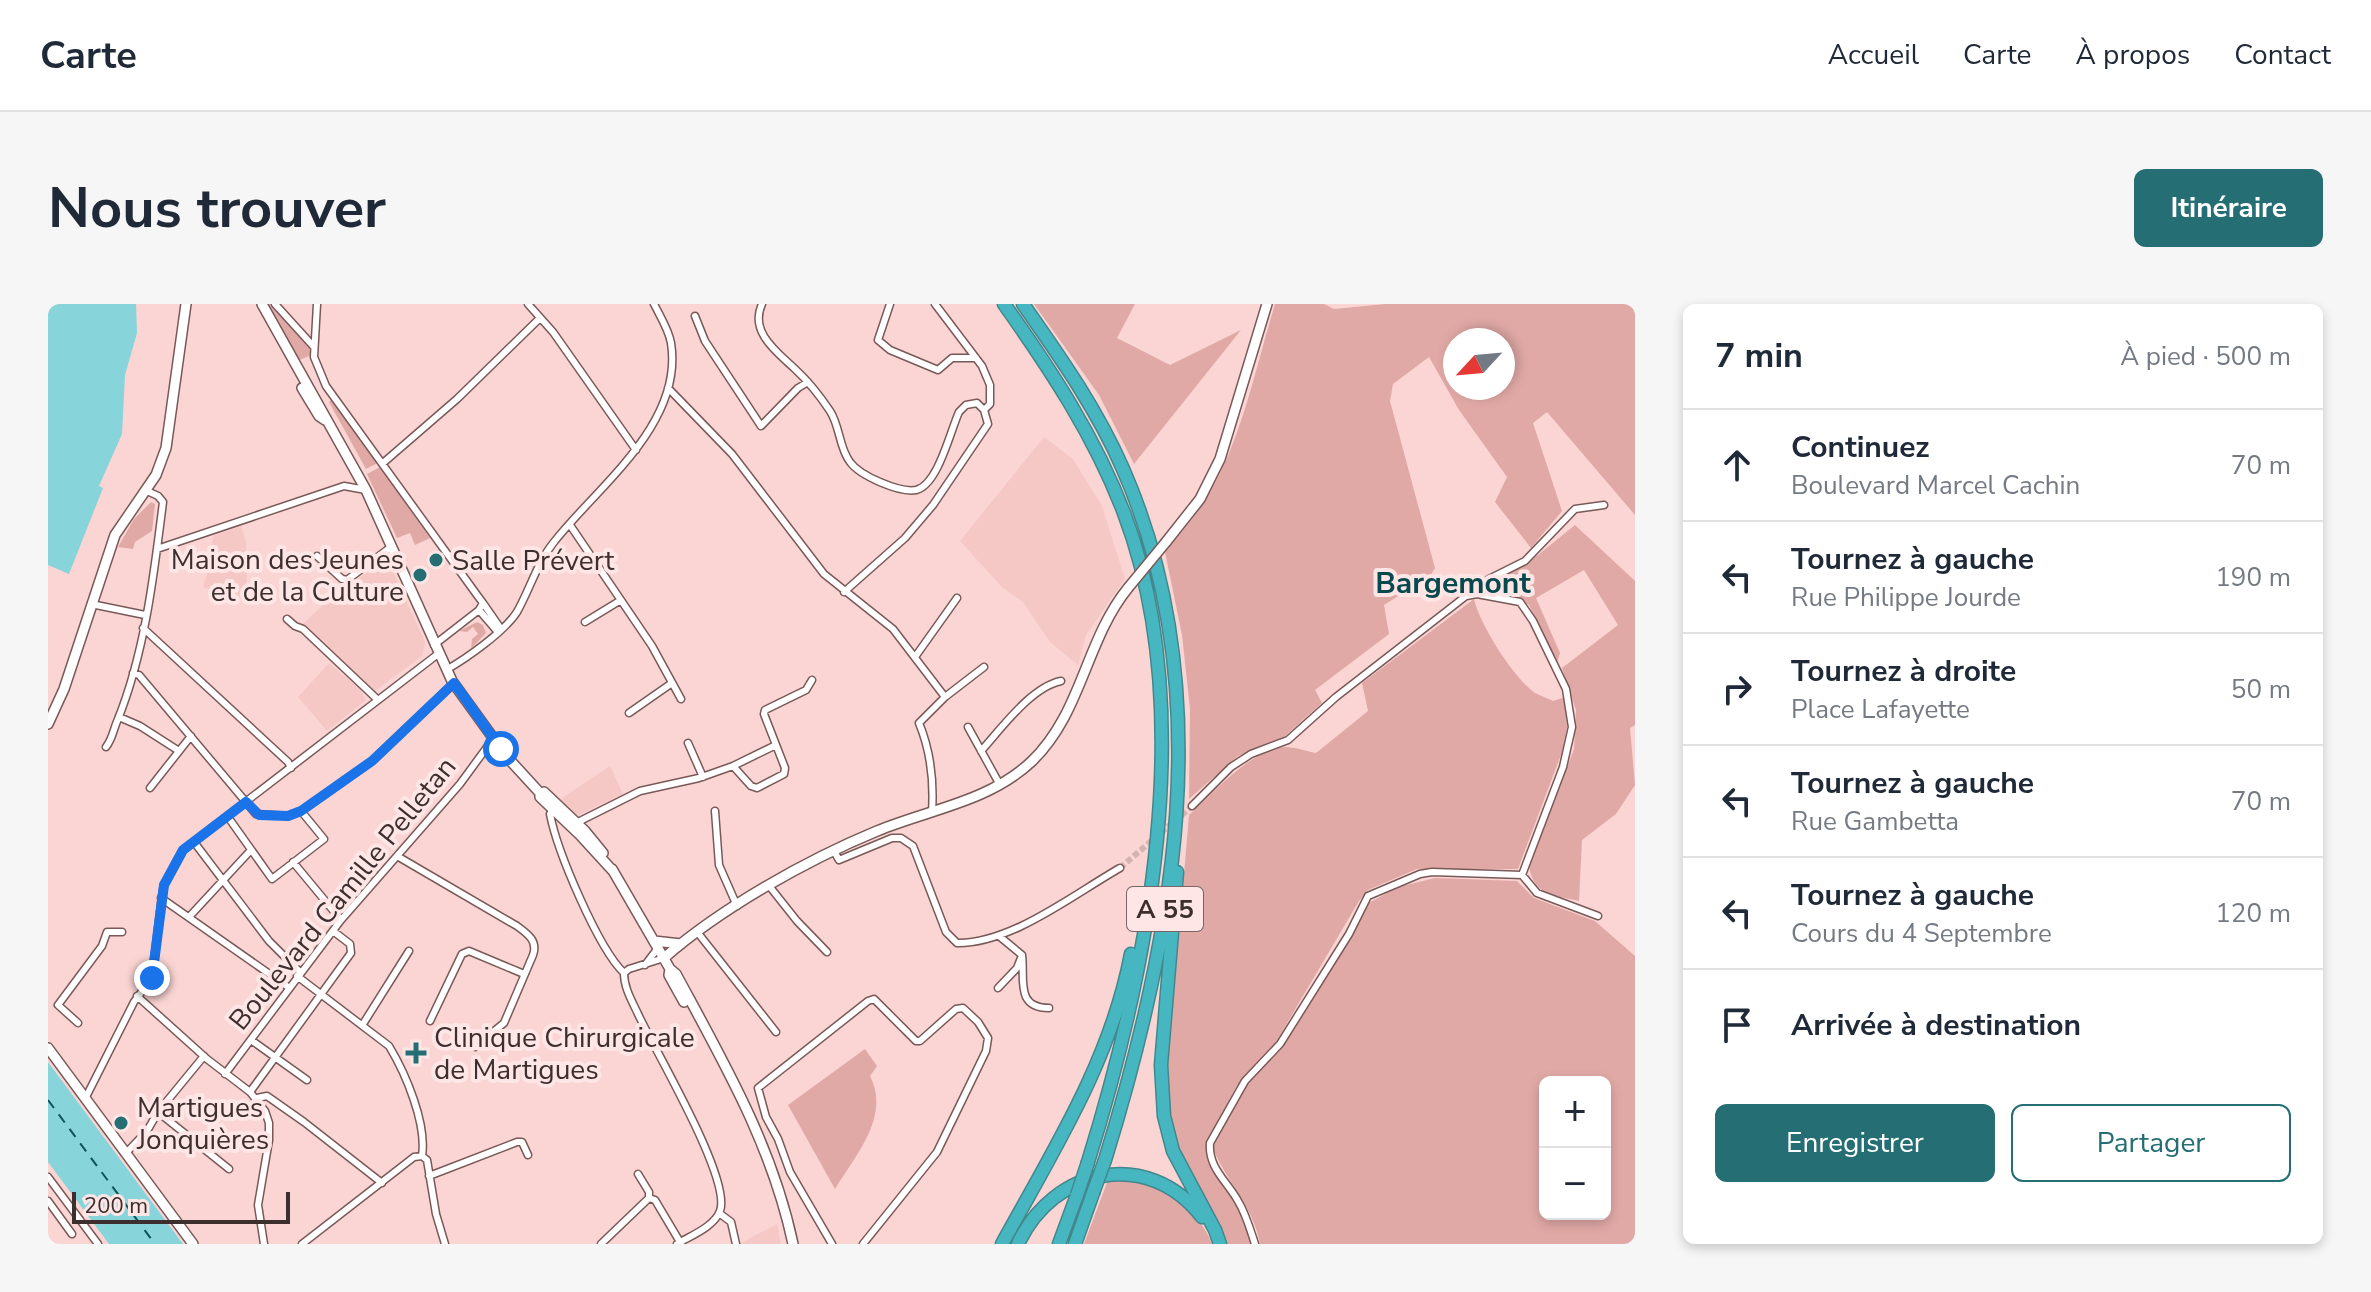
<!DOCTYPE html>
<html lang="fr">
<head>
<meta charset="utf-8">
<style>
	body { margin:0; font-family:"Nunito Sans",sans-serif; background:#f6f6f7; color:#1f2937 }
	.controls { position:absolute; right:24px; bottom:24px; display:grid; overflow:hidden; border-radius:12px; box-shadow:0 4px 12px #0003 }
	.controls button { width:72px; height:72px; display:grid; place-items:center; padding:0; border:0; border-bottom:2px solid #e0e1e3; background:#fff; color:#1f2937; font:40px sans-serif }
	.compass { position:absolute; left:1395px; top:24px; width:72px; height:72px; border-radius:50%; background:#fff; box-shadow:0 4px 12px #0003; rotate:244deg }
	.scale { position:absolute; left:24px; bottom:20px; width:218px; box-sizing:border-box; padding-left:8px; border:4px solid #3d2f2e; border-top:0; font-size:22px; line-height:28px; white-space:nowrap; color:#3d2f2e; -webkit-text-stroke:6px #fde6e5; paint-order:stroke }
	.stop { position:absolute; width:24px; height:24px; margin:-18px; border:6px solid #1a73e8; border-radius:50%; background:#fff }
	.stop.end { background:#1a73e8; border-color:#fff; box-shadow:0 2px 8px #0008 }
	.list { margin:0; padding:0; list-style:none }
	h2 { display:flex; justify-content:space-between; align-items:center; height:104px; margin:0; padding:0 32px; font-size:34px }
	h2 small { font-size:26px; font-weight:400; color:#747a83 }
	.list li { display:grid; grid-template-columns:52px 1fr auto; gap:24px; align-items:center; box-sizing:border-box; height:112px; padding:0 32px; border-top:2px solid #e0e1e3 }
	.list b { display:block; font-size:30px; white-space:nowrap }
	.list p { margin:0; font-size:26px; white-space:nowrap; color:#747a83 }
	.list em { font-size:26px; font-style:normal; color:#747a83 }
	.actions { display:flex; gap:16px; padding:24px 32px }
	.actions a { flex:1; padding:18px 0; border:2px solid #246e74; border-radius:12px; text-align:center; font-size:28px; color:#246e74 }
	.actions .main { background:#246e74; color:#fff }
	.icon { flex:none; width:44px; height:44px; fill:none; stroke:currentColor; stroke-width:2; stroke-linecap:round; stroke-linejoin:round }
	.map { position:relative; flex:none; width:1587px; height:940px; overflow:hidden; border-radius:12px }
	header { display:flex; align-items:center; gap:48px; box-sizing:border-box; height:112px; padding:0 40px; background:#fff; border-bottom:2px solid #e0e1e3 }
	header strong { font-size:38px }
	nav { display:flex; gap:44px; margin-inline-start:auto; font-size:28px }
	.intro { display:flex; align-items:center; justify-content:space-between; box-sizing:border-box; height:192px; padding:0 48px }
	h1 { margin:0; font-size:56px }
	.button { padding:20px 36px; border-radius:12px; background:#246e74; color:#fff; font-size:28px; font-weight:700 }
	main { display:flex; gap:48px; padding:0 48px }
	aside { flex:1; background:#fff; border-radius:12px; box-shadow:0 4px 12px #0003 }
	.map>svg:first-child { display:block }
	.built { fill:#f5c8c6 }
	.green { fill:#e1a9a6; fill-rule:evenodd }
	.water { fill:#87d4db }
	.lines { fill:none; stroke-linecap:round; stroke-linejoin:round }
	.ferry { stroke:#0d5358; stroke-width:2; stroke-dasharray:10 8; stroke-linecap:butt }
	.minor-tunnel { stroke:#d4b4b2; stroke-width:6; stroke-dasharray:6 3; stroke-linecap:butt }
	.minor-casing { stroke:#795958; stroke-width:9 }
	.secondary-casing { stroke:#795958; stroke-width:12 }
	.motorway-casing { stroke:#43878d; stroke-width:15 }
	.minor { stroke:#fff; stroke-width:6 }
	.secondary { stroke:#fff; stroke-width:9 }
	.motorway { stroke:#46b7c0; stroke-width:12 }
	.secondary-bridge-casing { stroke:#795958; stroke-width:12; stroke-linecap:butt }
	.motorway-bridge-casing { stroke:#43878d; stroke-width:15; stroke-linecap:butt }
	.secondary-bridge { stroke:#fff; stroke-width:9 }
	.motorway-bridge { stroke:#46b7c0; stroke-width:12 }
	.route { stroke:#1a73e8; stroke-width:10 }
	.poi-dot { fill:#246e74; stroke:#fde6e5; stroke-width:3 }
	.labels { text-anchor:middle; stroke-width:8; stroke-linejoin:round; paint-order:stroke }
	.shield { fill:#fde6e5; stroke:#776665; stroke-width:2 }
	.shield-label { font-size:26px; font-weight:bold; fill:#3d2f2e }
	.poi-label { font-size:28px; fill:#3d2f2e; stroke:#fde6e5; text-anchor:start }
	.street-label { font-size:28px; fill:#3d2f2e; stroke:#fde6e5 }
	.neighbourhood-label { font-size:30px; font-weight:bold; fill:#07494d; stroke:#fde6e5 }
</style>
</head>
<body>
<header>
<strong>Carte</strong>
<nav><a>Accueil</a><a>Carte</a><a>À propos</a><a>Contact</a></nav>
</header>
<div class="intro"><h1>Nous trouver</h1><a class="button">Itinéraire</a></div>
<main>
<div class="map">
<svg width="1587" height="940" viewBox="0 0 1587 940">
	<rect width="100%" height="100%" fill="#fad5d3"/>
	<path class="built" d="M 996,133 L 1025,155 L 1054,202 L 1077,275 L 1038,331 L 1030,361 L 1002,338 L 975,298 L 954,283 L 912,237 Z
		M 193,222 L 198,237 L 199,297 L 155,283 L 162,260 L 165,232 Z
		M 336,255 L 345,267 L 377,338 L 374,352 L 327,387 L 255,320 L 293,284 L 299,284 Z
		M 281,359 L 311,384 L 318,396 L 279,427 L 250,393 Z
		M 562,462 L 575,490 L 528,512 L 511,496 Z
		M 729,920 L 733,940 L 691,940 Z"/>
	<path class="green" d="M 217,0 L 222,0 L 260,41 L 263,47 L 261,52 L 249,57 Z
		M 986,0 L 1087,0 L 1069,34 L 1122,61 L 1193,26 L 1086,160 L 1051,91 Z
		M 1227,0 L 1276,0 L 1286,5 L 1337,0 L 1587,0 L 1587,211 L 1499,108 L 1485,119 L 1514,207 L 1483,244 L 1447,198 L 1459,173 L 1411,106 L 1381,53 L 1345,80 L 1342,97 L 1387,264 L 1382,272 L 1336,301 L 1341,330 L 1267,386 L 1274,399 L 1237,432 L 1190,452 L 1141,495 L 1142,405 L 1134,331 L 1117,248 C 1136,226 1154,204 1168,177 C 1195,127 1210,56 1227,0 ZM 1407,36 L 1455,36 L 1455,84 L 1407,84 Z
		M 283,96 L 330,159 L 318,165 L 281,98 Z
		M 332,163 L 382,234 L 367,241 L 362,229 L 349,234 L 319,170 Z
		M 103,198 L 107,200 L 104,227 L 87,238 L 85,245 L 70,243 L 86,215 Z
		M 1527,221 L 1587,277 L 1587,421 L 1582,424 L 1587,481 L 1568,510 L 1534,536 L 1531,597 C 1505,591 1487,592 1481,563 L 1526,445 L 1528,406 L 1514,364 L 1570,321 L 1536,266 L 1488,294 L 1512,349 L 1509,359 L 1481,301 L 1463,291 L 1436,285 L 1490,251 Z
		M 1426,295 C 1432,321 1465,373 1487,389 C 1492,392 1500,394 1505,397 L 1517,393 L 1519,423 L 1514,448 L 1470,565 L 1369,565 L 1320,586 L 1311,597 L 1225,743 L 1188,783 L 1162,833 L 1158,849 L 1160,858 L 1165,868 L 1183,890 L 1196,915 L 1203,940 L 1178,940 C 1165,903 1137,873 1126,836 C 1112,789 1121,737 1125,689 C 1131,630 1136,570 1141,511 C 1164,490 1204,444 1237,443 C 1247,443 1258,447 1268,449 L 1320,407 L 1314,379 Z
		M 429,318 L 435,321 L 438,329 L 423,345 L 424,335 L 430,330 L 425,323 L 419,328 L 411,327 Z
		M 1387,574 L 1469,577 L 1486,594 L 1547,617 L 1587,652 L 1587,940 L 1212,940 C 1206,903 1177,876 1164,842 L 1193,787 L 1233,745 L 1319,600 L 1350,583 ZM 1497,778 L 1557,778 L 1557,910 L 1497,910 Z
		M 817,745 L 829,762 L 822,772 C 843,812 807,852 787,885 L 740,801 Z
		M 1076,875 C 1116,881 1149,902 1164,940 L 1036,940 L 1060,876 Z"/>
	<path class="water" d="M 0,0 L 88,0 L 89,29 L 77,71 L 74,130 L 51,182 L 55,184 L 21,270 L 0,261 Z
		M 0,758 L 135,940 L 61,940 L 0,858 Z"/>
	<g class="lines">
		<path class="ferry" d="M 0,796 L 107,940"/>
		<path class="minor-tunnel" d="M 1072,564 L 1144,502"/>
		<defs>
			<path id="minor" d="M 227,0 L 266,43
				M 269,0 L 266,53 L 278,82 L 429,291 L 435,299 L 431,306
				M 480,0 L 505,28 L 588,146
				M 714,0 C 701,28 729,48 747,65 C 760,77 772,92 782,107 C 792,122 791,144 802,158 C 812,172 852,189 868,186 C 890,181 902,128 911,108 L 918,101 L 929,99 L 936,106
				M 842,0 L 830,36 L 842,46 L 890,66 L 904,54 L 928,54
				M 887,0 L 934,62 L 942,81 L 942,100 L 936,106
				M 647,12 L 657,37 L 713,122 L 750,84 L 760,78
				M 620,84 L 684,150 L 776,270 L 845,325 L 897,393
				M 335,159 L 409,95 L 492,14
				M 522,221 L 604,342 L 633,395
				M 109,245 L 296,182 L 318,186
				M 269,252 L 294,275 L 299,276 L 343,243
				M 796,288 L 857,234 L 885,201 L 940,120 L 936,106
				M 435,299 L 453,325
				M 43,300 L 97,311
				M 431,306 L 449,327
				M 239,315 L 247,322 L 255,325 L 330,396
				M 537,318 L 573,296
				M 95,324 L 240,458 L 243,464
				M 386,341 L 431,306
				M 867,353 L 909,294
				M 398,366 C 419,354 456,328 469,308 C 482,285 489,259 506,238 C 549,183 636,120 623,39 C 621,26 612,12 606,0
				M 85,369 L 91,371 L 208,510 L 240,512 L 253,507 L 324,457 L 406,379
				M 581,409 L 624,379
				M 71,413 L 92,422 L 131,447
				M 920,423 L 952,481
				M 640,439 L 655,473
				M 58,443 C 65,434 65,426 70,415 C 97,348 106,270 115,198 L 110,192 L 97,186
				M 933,447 C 953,425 983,383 1013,377
				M 685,462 L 703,482 L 709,484 L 736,470 L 737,464 L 716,410 L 717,406 L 758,386 L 764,376
				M 102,484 L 143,432
				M 1144,502 L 1183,463 L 1203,450 L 1240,436 L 1288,393 L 1418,292 L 1441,275 L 1477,257 L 1527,205 L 1556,201
				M 505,506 L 502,510 C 509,547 550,644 576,669
				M 667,507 L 671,561 L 689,602
				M 884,508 C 886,477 883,448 871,419 L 897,393 L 936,363
				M 180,513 L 224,575 L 276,535 L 253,507
				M 528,519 L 592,487 L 651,474 L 685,462 L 728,441
				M 146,538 L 221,637 L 252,668
				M 786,547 L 791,556 L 844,534 L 853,534 L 865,542 L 898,628 L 909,639 C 963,640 1026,590 1072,564
				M 349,552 L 469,622 C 480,630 490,637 485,651 L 456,719 L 427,743
				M 245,558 L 293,616
				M 1474,571 L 1489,589 L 1550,612
				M 722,583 L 749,617 L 779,648
				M 113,594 L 240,683
				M 141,613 L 203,546
				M 650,629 L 728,728
				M 951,632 L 974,651 C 977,675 967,704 1001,704
				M 597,661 L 610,644
				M 576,669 C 576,684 584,697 590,710 C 606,745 684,875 672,907 C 666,923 642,932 629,940
				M 576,669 L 581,665 L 616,654
				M 249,672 L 341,742 C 358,770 379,820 374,852
				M 950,684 L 969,664 L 973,654
				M 89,692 L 159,755 L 202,788 L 217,807 L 221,819 L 221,836 L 210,901 L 216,940
				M 382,717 L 414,650 L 421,647 L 476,670
				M 30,719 L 10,701 L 54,642 L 59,628 L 74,628
				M 315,720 L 361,647
				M 203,736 L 259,776
				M 177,770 L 293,616 L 412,480 L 445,435
				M 202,788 L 303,649 L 302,640 L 285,627
				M 209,794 L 219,792 L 256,818 L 334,879
				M 37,795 L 86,698 L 104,674 L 114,592 L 116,581 L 135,546 L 390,350
				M 110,808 L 156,752
				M 78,849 L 99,827 L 110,808 L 181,865
				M 374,852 L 379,856 L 388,910 L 397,940
				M 590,870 L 601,888 L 601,894
				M 381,872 L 469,838 L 474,838 L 480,851
				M 0,873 L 50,940
				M 0,897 L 24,930
				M 671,909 L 683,918 L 688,940
				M 254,940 L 366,853 L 374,852
				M 553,940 L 601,894 L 607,896 L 632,938
				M 784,940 L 742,868 L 730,835 L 718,813 L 710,784 L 820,697 L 826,695 L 868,737 L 872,737 L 908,705 L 915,704 L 930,718 L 940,734 L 938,747 L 889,848 L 815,940
				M 1207,940 C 1202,925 1198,910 1190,897 C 1179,877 1160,864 1162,839 L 1197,777 L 1232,740 L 1301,630 L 1320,592 L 1372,570 L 1384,568 L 1474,571 L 1515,463 L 1524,423 L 1518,385 L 1485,317 L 1472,298 L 1429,290 L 1418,292"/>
			<path id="secondary" d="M 214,0 L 318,186 L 404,377 L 459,453 L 492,489 L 492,493 L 532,531 L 565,567
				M 254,84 L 271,112 L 277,116
				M 1118,238 L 1152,195 L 1172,155 L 1219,0
				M 0,420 L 16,385 L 67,231 L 108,171 L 118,144 L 138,0
				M 492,489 L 496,488 L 537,527 L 555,549
				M 564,565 L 622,665 L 628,670 C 676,759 724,841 745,940
				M 606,637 L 633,640
				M 616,654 C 673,604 759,556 829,527 C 882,505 940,498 983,458 C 1034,410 1037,337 1080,284
				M 622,665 L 621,671 L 636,698
				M 0,744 L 145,940"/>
			<path id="motorway" d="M 956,0 C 1003,66 1047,133 1076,209 C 1151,407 1101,662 1040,858
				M 975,0 C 1012,53 1049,105 1075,165 C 1172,386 1126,633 1057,856
				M 1129,568 L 1113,761 L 1116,812 L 1125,847 L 1167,926 L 1172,940
				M 954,940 C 1005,847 1063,756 1083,650
				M 970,940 C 1005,864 1100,843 1154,913
				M 1011,940 L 1029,891
				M 1027,940 L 1045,889"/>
		</defs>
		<use href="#minor" class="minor-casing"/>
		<use href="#secondary" class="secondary-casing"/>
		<use href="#motorway" class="motorway-casing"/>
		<use href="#minor" class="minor"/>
		<use href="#secondary" class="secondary"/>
		<use href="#motorway" class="motorway"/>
		<defs>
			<path id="secondary-bridge" d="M 1080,284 L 1118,238"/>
			<path id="motorway-bridge" d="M 1045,889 L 1057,856
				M 1029,891 L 1040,858"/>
		</defs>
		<use href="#secondary-bridge" class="secondary-bridge-casing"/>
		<use href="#motorway-bridge" class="motorway-bridge-casing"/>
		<use href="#secondary-bridge" class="secondary-bridge"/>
		<use href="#motorway-bridge" class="motorway-bridge"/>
	</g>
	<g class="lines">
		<path class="route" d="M 104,674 L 116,581 L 135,546 L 198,498 L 211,511 L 240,512 L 253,507 L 324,457 L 406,379 L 453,445"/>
	</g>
	<g class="poi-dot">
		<circle cx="388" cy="256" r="8"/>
		<circle cx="372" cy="271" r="8"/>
		<path d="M364 737h8v8h8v8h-8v8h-8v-8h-8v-8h8z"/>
		<circle cx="73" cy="819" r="8"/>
	</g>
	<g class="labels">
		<rect class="shield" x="1079" y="583" width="76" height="44" rx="6"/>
		<g class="shield-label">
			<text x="1117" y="614">A 55</text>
		</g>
		<g class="poi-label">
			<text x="356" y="265" text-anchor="end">Maison des Jeunes<tspan x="356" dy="32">et de la Culture</tspan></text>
			<text x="404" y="266">Salle Prévert</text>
			<text x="386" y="743">Clinique Chirurgicale<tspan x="386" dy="32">de Martigues</tspan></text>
			<text x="89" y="813">Martigues<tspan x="89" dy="32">Jonquières</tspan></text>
		</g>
		<g class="street-label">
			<text transform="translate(294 589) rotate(-51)" y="10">Boulevard Camille Pelletan</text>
		</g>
		<g class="neighbourhood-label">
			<text x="1405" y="289">Bargemont</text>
		</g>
	</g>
</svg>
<div class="controls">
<button>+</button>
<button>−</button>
</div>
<svg class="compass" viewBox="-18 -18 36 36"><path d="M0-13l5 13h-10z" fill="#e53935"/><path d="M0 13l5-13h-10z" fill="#747a83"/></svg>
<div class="scale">200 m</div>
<div class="stop" style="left:453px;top:445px"></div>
<div class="stop end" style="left:104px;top:674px"></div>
</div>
<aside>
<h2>7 min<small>À pied · 500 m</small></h2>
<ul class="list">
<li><svg class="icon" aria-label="ahead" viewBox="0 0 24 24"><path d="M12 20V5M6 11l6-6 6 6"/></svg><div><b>Continuez</b><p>Boulevard Marcel Cachin</p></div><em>70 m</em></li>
<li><svg class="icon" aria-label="left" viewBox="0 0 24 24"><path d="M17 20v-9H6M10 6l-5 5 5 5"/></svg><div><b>Tournez à gauche</b><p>Rue Philippe Jourde</p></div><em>190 m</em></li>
<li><svg class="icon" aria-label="right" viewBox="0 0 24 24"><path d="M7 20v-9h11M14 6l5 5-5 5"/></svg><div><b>Tournez à droite</b><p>Place Lafayette</p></div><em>50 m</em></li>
<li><svg class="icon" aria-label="left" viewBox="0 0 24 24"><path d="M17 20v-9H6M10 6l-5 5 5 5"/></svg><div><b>Tournez à gauche</b><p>Rue Gambetta</p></div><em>70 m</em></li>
<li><svg class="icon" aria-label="left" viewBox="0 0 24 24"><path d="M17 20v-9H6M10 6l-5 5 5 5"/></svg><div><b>Tournez à gauche</b><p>Cours du 4 Septembre</p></div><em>120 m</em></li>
<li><svg class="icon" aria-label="arrive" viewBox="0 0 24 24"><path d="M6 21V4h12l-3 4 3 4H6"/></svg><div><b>Arrivée à destination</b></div></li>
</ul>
<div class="actions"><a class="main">Enregistrer</a><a>Partager</a></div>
</aside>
</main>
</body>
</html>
